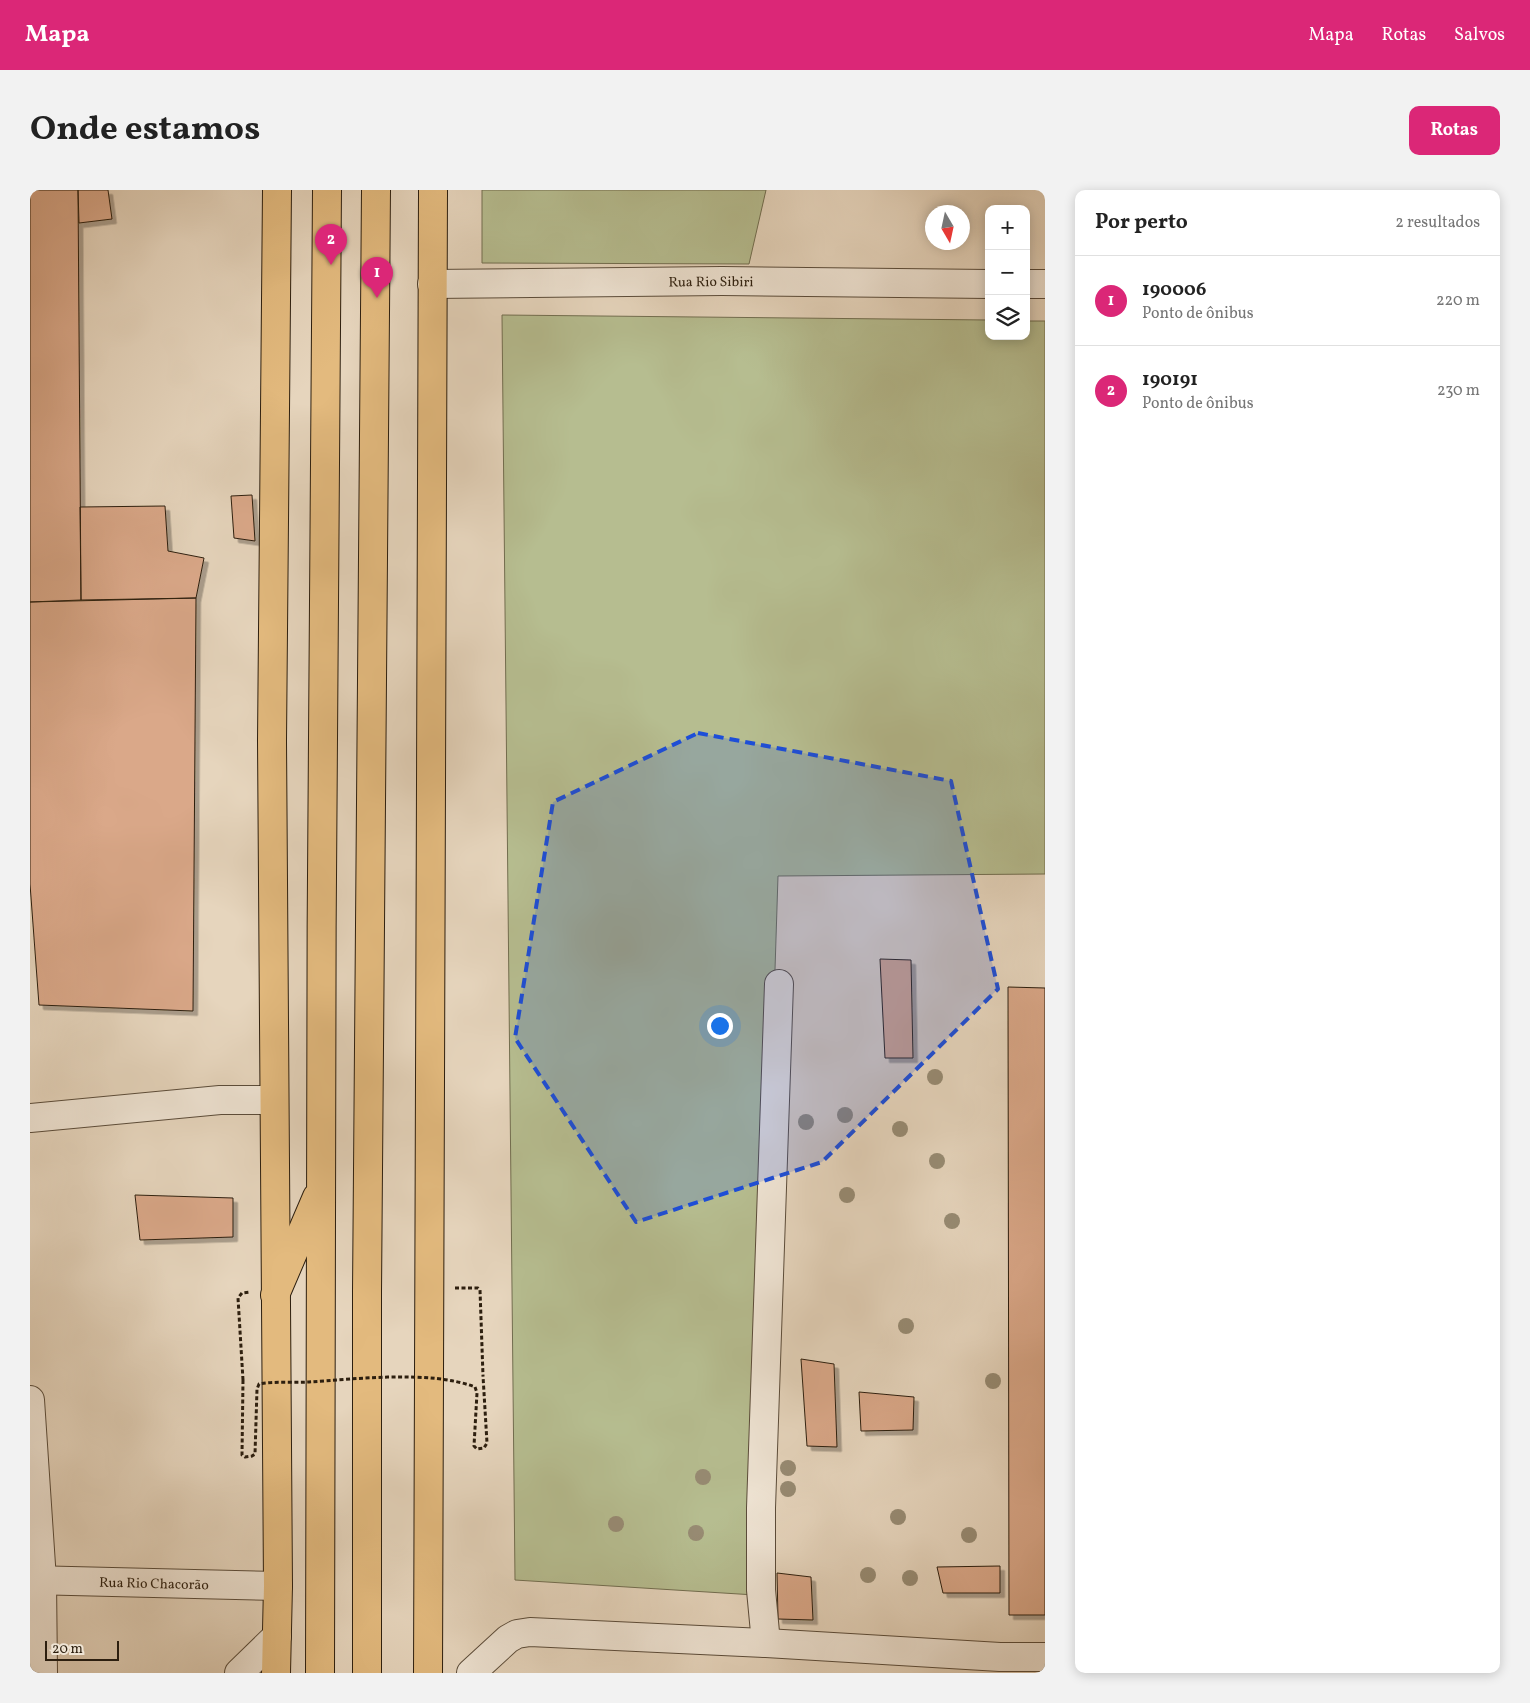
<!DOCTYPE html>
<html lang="pt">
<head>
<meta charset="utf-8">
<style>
	body { margin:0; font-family:Vollkorn,serif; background:#f2f2f2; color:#222 }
	.controls { position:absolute; right:15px; top:15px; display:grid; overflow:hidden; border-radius:10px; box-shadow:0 2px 12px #0003 }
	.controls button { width:45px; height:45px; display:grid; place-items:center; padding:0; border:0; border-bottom:1px solid #e0e0e0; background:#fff; color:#222; font:25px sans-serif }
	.compass { position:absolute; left:895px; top:15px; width:45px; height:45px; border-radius:50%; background:#fff; box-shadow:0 2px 12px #0003; rotate:171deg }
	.scale { position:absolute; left:15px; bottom:12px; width:74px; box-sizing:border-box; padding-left:5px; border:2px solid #2d1f0f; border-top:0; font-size:14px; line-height:18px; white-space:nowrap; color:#2d1f0f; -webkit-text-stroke:4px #efe4d4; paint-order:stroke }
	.you { position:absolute; left:689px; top:835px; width:18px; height:18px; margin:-12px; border:4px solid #fff; border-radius:50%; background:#1a73e8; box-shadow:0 0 0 8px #1a73e833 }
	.badge { display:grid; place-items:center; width:32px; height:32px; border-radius:50%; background:#db2777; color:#fff; font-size:16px; font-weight:700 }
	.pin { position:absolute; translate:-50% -41px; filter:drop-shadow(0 1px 2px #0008) }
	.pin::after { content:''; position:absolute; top:26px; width:18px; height:15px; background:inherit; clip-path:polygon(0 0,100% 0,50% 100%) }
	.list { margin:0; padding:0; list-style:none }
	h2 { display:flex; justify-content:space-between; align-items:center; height:65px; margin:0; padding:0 20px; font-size:21px }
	h2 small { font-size:16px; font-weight:400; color:#767676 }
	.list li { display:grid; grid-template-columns:32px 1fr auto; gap:15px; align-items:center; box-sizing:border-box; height:90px; padding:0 20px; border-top:1px solid #e0e0e0 }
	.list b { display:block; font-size:19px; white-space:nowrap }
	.list p { margin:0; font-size:16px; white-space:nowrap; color:#767676 }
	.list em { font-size:16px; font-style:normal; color:#767676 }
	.icon { flex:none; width:28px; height:28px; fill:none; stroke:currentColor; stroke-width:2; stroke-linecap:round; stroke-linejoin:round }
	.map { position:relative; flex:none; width:1015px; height:1483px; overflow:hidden; border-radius:10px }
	header { display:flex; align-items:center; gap:30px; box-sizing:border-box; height:70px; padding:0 25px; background:#db2777; color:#fff }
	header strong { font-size:24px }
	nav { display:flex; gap:28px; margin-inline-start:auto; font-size:18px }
	.intro { display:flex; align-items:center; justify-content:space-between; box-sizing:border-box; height:120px; padding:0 30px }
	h1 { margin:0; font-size:35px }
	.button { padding:12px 22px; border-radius:10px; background:#db2777; color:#fff; font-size:18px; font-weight:700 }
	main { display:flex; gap:30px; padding:0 30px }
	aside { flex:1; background:#fff; border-radius:10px; box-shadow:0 2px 12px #0003 }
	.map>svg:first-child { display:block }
	.green { fill:#b6bd90; stroke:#726e50 }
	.building { fill:#daa889; stroke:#2d1f0f; filter:url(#shadow) }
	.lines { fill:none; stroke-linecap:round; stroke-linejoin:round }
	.minor-casing { stroke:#5b4c3a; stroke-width:30 }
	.major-casing { stroke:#2d1f0f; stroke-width:30 }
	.highway-casing { stroke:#2d1f0f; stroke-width:30 }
	.path { stroke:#2d1f0f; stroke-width:3; stroke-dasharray:4 2.5; stroke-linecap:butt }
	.minor { stroke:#efe4d4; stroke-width:28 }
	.major { stroke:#e3ba7e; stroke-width:28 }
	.highway { stroke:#e3ba7e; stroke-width:28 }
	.path-bridge { stroke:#2d1f0f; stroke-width:3; stroke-dasharray:4 2.5; stroke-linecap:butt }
	.tree { fill:#978b73 }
	.marked { fill:#1d4ed8; fill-opacity:0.2; stroke:#1d4ed8; stroke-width:4; stroke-dasharray:10 6; stroke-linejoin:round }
	.labels { text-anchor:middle; stroke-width:5; stroke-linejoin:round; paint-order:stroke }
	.street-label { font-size:14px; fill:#2d1f0f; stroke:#efe4d4 }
</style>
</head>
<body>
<header>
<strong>Mapa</strong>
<nav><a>Mapa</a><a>Rotas</a><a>Salvos</a></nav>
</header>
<div class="intro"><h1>Onde estamos</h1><a class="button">Rotas</a></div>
<main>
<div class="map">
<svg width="1015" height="1483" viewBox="0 0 1015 1483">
	<defs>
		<filter id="shadow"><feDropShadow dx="4.5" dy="4.5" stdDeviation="0" flood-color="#0004"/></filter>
	</defs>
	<rect width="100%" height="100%" fill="#e6d5bd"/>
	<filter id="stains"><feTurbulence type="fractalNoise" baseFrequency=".004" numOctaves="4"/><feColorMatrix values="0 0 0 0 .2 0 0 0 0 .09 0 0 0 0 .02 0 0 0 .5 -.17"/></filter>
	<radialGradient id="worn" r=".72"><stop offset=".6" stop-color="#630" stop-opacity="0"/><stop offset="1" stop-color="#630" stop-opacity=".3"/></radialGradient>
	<path class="green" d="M 452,0 L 736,0 L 719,74 L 452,73 Z
		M 472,125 L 959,130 L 959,146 L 996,146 L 996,131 L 1015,131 L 1015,684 L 748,686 L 725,1405 L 485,1390 Z"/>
	<path class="building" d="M 0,0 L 48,0 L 51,410 L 0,412 Z
		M 48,0 L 78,0 L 82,29 L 49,33 Z
		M 222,305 L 225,351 L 204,348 L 201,306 Z
		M 135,316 L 138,361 L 174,368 L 166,408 L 51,410 L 50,317 Z
		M 166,408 L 163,821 L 9,815 L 0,694 L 0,412 Z
		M 850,769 L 881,770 L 883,868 L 855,868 Z
		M 978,797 L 1015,798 L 1015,1425 L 979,1425 Z
		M 105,1005 L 203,1008 L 203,1047 L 110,1050 Z
		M 771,1169 L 804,1174 L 807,1257 L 777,1256 Z
		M 829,1202 L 884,1207 L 883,1240 L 831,1241 Z
		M 970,1376 L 970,1403 L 913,1403 L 907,1377 Z
		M 747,1383 L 781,1387 L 783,1430 L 748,1429 Z"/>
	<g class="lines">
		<defs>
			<g id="minor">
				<path id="s1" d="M 402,94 L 692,91 L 959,94"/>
				<path d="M 996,94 L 1015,94"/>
				<path d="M 0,928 L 190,910 L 244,910"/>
				<path d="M 0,1210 L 12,1390 L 13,1483"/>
				<path id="s2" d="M 0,1390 L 248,1396"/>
				<path d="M 736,1453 L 731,1400 L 731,1318 L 749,794"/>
				<path d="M 209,1483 L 247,1446"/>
				<path d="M 441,1483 L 478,1449 L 487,1444 L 500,1442 L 736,1453 L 970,1467 L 1015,1467"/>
			</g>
			<path id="major" d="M 246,1483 L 248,1396 L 242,551 L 247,0
				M 398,1483 L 403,0"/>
			<path id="highway" d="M 245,1105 L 287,1007
				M 290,1483 C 292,989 290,494 297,0
				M 337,1483 L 337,1102 L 346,0"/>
		</defs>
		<use href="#minor" class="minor-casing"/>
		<use href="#major" class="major-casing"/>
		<use href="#highway" class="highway-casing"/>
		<path class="path" d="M 425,1098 L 448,1098 L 450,1100 L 453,1186
			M 213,1190 L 208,1108 L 212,1103 L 220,1102"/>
		<use href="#minor" class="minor"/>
		<use href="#major" class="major"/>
		<use href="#highway" class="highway"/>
		<path class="path-bridge" d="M 213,1190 L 212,1265 L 215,1267 L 222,1266 L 225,1264 L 227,1199 L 229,1194 C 245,1191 263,1193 279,1192 C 326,1189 401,1180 445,1197 L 447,1203 L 444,1256 L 447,1259 L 454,1258 L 457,1253 L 453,1186"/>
	</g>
	<g class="tree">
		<circle cx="905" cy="887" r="8"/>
		<circle cx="815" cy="925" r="8"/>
		<circle cx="776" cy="932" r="8"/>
		<circle cx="870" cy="939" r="8"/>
		<circle cx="907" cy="971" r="8"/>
		<circle cx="817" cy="1005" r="8"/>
		<circle cx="922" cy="1031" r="8"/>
		<circle cx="876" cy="1136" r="8"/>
		<circle cx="963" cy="1191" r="8"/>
		<circle cx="758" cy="1278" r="8"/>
		<circle cx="673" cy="1287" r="8"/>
		<circle cx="758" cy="1299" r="8"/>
		<circle cx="868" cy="1327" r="8"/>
		<circle cx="586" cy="1334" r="8"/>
		<circle cx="666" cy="1343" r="8"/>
		<circle cx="939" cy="1345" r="8"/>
		<circle cx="838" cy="1385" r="8"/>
		<circle cx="880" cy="1388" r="8"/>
	</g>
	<path class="marked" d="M 668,543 L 921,591 L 968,799 L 792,972 L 606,1032 L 485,848 L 523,612 Z"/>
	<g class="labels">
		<g class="street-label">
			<text dy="5" stroke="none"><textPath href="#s1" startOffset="279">Rua Rio Sibiri</textPath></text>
			<text dy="5" stroke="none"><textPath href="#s2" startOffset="124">Rua Rio Chacorão</textPath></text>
		</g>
	</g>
	<rect width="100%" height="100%" filter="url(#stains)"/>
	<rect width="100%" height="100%" fill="url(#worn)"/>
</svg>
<div class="controls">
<button>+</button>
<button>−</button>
<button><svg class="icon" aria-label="layers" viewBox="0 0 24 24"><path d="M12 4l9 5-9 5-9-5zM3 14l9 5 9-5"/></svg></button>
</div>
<svg class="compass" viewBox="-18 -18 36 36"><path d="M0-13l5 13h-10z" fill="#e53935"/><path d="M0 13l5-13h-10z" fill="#767676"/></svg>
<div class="scale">20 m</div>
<div class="you"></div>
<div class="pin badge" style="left:347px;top:108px">1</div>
<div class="pin badge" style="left:301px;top:75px">2</div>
</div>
<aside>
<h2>Por perto<small>2 resultados</small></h2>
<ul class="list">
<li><span class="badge">1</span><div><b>190006</b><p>Ponto de ônibus</p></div><em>220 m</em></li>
<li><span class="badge">2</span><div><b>190191</b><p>Ponto de ônibus</p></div><em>230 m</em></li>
</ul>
</aside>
</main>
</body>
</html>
